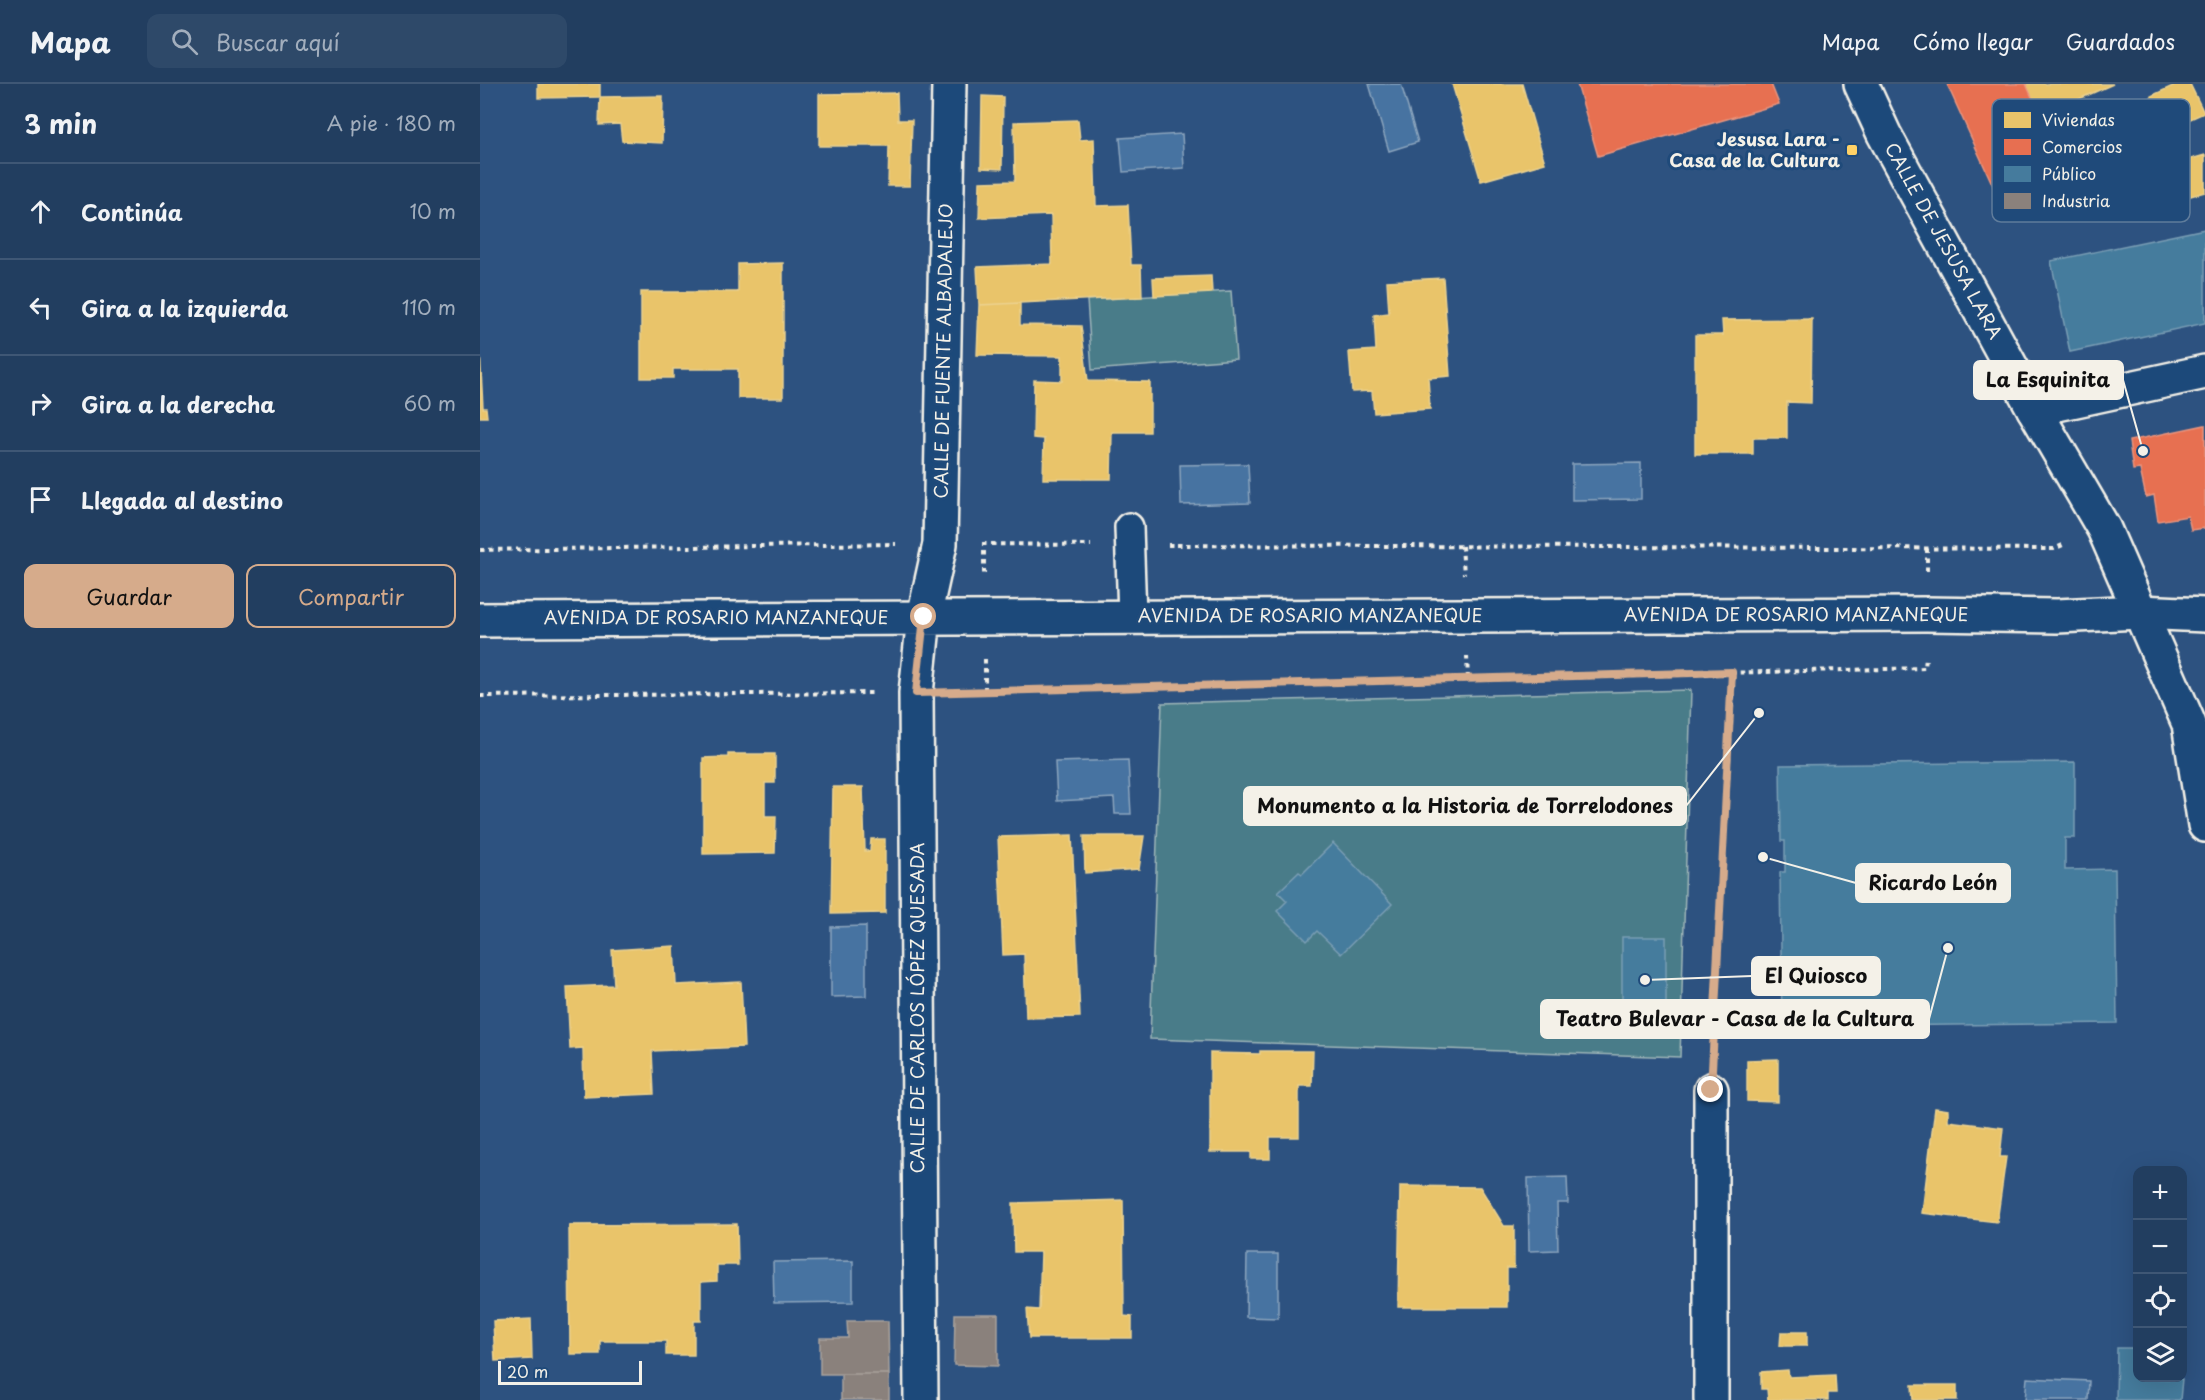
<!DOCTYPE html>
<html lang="es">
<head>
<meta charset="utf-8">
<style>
	body { margin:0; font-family:"Playpen Sans",sans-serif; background:#2e4969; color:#f1f3f6 }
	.controls { position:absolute; right:18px; bottom:18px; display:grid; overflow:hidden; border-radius:12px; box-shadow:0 6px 24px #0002 }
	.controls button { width:54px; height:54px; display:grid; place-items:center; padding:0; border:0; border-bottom:2px solid #3f5775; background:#223e60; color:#f1f3f6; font:30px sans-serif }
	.scale { position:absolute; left:18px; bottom:15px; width:144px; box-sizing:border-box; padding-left:6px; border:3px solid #f4f1e8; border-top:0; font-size:16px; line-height:21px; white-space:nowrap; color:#f4f1e8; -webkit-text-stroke:4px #1f4a7a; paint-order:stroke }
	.stop { position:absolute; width:18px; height:18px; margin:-14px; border:4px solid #d6ab8b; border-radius:50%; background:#fff }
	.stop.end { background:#d6ab8b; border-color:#fff; box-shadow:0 2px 6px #0008 }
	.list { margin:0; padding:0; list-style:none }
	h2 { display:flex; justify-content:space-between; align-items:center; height:78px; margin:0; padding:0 24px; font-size:26px }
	h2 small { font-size:20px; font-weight:400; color:#a2aebd }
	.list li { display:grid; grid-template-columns:39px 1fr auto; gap:18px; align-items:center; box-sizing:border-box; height:96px; padding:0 24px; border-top:2px solid #3f5775 }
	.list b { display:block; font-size:22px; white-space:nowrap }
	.list em { font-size:20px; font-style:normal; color:#a2aebd }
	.actions { display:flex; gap:12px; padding:18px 24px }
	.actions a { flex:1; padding:14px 0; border:2px solid #d6ab8b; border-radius:12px; text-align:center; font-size:21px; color:#d6ab8b }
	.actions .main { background:#d6ab8b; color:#111 }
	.icon { flex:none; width:33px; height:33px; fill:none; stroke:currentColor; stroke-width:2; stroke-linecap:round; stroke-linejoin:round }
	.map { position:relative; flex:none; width:1725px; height:1316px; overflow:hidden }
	header { display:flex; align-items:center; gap:36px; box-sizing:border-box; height:84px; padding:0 30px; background:#223e60; border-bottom:2px solid #3f5775 }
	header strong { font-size:28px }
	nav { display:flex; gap:33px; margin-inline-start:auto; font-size:21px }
	.search { width:420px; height:54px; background:#2e4969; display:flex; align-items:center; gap:15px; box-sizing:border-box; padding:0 21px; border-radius:12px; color:#a2aebd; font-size:22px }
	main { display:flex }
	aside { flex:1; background:#223e60 }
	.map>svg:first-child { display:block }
	.green { fill:#4a7c89; stroke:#9fb6b8; stroke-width:1.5 }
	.water { fill:#4673a1; stroke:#8ca5bd; stroke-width:1.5 }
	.homes { fill:#e9c46a; stroke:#ecd290; stroke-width:1.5 }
	.shops { fill:#e76f51; stroke:#eb967e; stroke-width:1.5 }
	.public { fill:#457b9d; stroke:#7a9eb4; stroke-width:1.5 }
	.industry { fill:#8a817c; stroke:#aaa39c; stroke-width:1.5 }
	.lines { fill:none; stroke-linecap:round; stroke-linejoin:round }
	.lane-casing { stroke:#f4f1e8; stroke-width:32 }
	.street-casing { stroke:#f4f1e8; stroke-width:38 }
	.secondary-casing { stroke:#f4f1e8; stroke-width:38 }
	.path { stroke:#f4f1e8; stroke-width:4; stroke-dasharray:4.5 4.5; stroke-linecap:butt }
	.lane { stroke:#1f4a7a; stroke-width:27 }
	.street { stroke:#1f4a7a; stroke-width:33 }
	.secondary { stroke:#1f4a7a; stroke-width:33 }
	.route { stroke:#d6ab8b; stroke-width:8 }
	.poi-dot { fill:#ffd166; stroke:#1f4a7a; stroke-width:2 }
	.labels { text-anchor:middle; stroke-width:6; stroke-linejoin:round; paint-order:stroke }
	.poi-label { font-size:18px; font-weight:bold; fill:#f4f1e8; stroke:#1f4a7a; text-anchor:end }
	.street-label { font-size:18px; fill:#f4f1e8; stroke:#1f4a7a }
	.key { fill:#1f4a7a; stroke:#5f7c9b; stroke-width:1.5 }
	.key-label { font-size:16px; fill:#f4f1e8 }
	.leader { fill:none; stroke:#f4f1e8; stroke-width:2 }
	.callout-dot { fill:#f4f1e8; stroke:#1f4a7a; stroke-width:2 }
	.callout { fill:#f4f1e8; stroke:#f4f1e8; stroke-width:2 }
	.callout-label { font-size:20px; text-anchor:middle; font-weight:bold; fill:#111 }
</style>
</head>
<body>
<header>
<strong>Mapa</strong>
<div class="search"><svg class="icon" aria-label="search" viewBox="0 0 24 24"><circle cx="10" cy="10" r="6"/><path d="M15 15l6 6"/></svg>Buscar aquí</div>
<nav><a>Mapa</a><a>Cómo llegar</a><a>Guardados</a></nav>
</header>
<main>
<aside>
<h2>3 min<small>A pie · 180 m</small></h2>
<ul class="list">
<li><svg class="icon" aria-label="ahead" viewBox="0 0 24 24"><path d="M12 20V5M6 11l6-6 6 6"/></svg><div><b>Continúa</b></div><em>10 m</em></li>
<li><svg class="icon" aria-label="left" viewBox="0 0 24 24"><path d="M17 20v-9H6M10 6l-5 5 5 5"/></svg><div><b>Gira a la izquierda</b></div><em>110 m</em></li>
<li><svg class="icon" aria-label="right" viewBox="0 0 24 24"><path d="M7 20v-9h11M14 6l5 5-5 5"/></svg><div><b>Gira a la derecha</b></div><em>60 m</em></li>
<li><svg class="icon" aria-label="arrive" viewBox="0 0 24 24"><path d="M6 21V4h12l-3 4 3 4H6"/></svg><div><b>Llegada al destino</b></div></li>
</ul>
<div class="actions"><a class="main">Guardar</a><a>Compartir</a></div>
</aside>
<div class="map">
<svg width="1725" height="1316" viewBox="0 0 1725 1316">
	<rect width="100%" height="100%" fill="#2d5280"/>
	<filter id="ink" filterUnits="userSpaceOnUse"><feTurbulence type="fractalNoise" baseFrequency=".0167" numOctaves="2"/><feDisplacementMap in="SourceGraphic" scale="12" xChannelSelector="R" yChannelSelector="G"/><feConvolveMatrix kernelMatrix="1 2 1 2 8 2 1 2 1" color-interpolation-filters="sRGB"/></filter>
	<g filter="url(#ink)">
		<path class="green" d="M 751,207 L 756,275 L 612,286 L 607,216 Z
			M 1211,606 L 1200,973 L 670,955 L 682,619 Z"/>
		<path class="water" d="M 889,0 L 921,0 L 938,58 L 909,67 Z
			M 702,50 L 704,84 L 643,88 L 640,54 Z
			M 1161,379 L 1161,415 L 1092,416 L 1092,380 Z
			M 768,380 L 770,419 L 701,421 L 700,381 Z
			M 648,676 L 651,730 L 635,730 L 634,714 L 577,717 L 575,678 Z
			M 386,842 L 386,912 L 351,913 L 351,843 Z
			M 1087,1093 L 1088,1119 L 1077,1119 L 1078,1166 L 1049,1167 L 1048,1094 Z
			M 767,1170 L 798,1170 L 798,1234 L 766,1233 Z
			M 373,1177 L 373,1218 L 294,1219 L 293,1178 Z
			M 1547,1294 L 1609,1297 L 1608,1316 L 1545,1316 Z"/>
		<path class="homes" d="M 58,0 L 120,0 L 120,13 L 58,14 Z
			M 972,0 L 1042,0 L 1065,79 L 1001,97 Z
			M 1546,0 L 1633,0 L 1561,32 Z
			M 1697,0 L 1710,0 L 1724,29 L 1686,46 L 1671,12 Z
			M 417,9 L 418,36 L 432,36 L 430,102 L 408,102 L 409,62 L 339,62 L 339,10 Z
			M 183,12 L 182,59 L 142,57 L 140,40 L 119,41 L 120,13 Z
			M 502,12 L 523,13 L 522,85 L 501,84 Z
			M 598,36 L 600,56 L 614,55 L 616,122 L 648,121 L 651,181 L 661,181 L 662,213 L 499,221 L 497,183 L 572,180 L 571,131 L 499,134 L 500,98 L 535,97 L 534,38 Z
			M 1725,71 L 1725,108 L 1668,124 L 1658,90 Z
			M 303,179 L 303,314 L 258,314 L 258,285 L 193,285 L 193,294 L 161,294 L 161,208 L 258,208 L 258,180 Z
			M 731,192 L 732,209 L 674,212 L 673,194 Z
			M 963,194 L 970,292 L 948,294 L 950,325 L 894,329 L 892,307 L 872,308 L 869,268 L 896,266 L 894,231 L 909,229 L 907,197 Z
			M 540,219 L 540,241 L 601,242 L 608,297 L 670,298 L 670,348 L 632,348 L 631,395 L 563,395 L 564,355 L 553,354 L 554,296 L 582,297 L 582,272 L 497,271 L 499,221 Z
			M 1332,235 L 1331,319 L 1307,318 L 1307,354 L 1273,354 L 1273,370 L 1215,370 L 1215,251 L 1243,251 L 1242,236 Z
			M 0,266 L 3,324 L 6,324 L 7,333 L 0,333 Z
			M 248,670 L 295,670 L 295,699 L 285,699 L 285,732 L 296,732 L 295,769 L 223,770 L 223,674 L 248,673 Z
			M 353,703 L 383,703 L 385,767 L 390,767 L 391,755 L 405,755 L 405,829 L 351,830 Z
			M 592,751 L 600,933 L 546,934 L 544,870 L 523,871 L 518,753 Z
			M 604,752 L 664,752 L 659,785 L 605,789 Z
			M 194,862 L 196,901 L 261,898 L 264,963 L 172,967 L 174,1010 L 104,1013 L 103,964 L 90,965 L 87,903 L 134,901 L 132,866 Z
			M 780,967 L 833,967 L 832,1002 L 819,1002 L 819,1053 L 790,1053 L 790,1075 L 771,1075 L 771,1068 L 730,1068 L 730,969 L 780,970 Z
			M 1298,975 L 1298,1018 L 1267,1017 L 1267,976 Z
			M 1455,1024 L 1468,1026 L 1468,1037 L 1523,1044 L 1520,1073 L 1526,1073 L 1517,1138 L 1442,1129 Z
			M 920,1102 L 1000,1103 L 1024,1142 L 1034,1142 L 1034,1184 L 1027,1184 L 1027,1223 L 918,1223 Z
			M 643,1116 L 644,1232 L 652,1233 L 652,1254 L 549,1254 L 547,1225 L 559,1226 L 561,1168 L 534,1168 L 533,1119 Z
			M 257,1140 L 258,1181 L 237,1181 L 237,1197 L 221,1198 L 221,1237 L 214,1237 L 214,1271 L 186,1271 L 186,1257 L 120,1257 L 120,1270 L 90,1270 L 89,1141 Z
			M 51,1235 L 52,1275 L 15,1277 L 13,1237 Z
			M 1301,1248 L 1327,1248 L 1327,1262 L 1300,1262 Z
			M 1308,1286 L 1309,1293 L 1355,1291 L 1356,1309 L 1348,1309 L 1348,1316 L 1288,1316 L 1287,1305 L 1281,1305 L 1281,1288 Z
			M 1432,1301 L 1477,1301 L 1477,1316 L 1433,1316 Z"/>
		<path class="shops" d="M 1097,0 L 1291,0 L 1299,20 L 1118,72 Z
			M 1467,0 L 1546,0 L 1594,106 L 1529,137 Z
			M 1725,341 L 1725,444 L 1711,446 L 1708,432 L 1678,437 L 1674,411 L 1666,413 L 1660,385 L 1653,386 L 1649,357 Z"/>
		<path class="public" d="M 1725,145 L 1725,239 L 1590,268 L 1571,177 Z
			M 1595,678 L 1595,754 L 1585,754 L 1585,786 L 1635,785 L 1637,939 L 1302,943 L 1300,788 L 1305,788 L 1305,757 L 1301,757 L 1300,681 Z
			M 853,759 L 912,820 L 861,870 L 837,847 L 827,857 L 797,827 L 807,817 L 798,808 L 819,788 L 822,790 Z
			M 1142,853 L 1186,853 L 1186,932 L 1142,932 Z
			M 1637,1264 L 1658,1264 L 1658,1294 L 1702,1295 L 1700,1316 L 1636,1316 Z"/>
		<path class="industry" d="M 475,1230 L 518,1230 L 518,1282 L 474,1281 Z
			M 367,1237 L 408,1237 L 409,1290 L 340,1290 L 340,1254 L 368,1254 Z
			M 361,1290 L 409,1290 L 409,1316 L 361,1316 Z"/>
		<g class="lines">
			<defs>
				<path id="lane" d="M 649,443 L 652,532"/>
				<path id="street" d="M 1554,325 L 1725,288
					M 0,536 L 1446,530 L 1577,532 L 1659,528 L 1725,531
					M 441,1316 L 436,609 L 444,533 L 460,460 L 469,0
					M 1231,1316 L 1231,1006"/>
				<path id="secondary" d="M 1381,0 L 1404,50 L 1554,325 L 1624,445 L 1709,640 L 1725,741"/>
			</defs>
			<use href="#lane" class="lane-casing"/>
			<use href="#street" class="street-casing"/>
			<use href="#secondary" class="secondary-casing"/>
			<path class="path" d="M 502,460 L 611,461
				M 688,461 L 1574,465 L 1585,460
				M 982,462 L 984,490
				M 0,466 L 416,460
				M 504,467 L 504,493
				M 1447,487 L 1447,464
				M 987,572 L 988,595
				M 505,575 L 505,607
				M 477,608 L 1445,584 L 1446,573
				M 0,612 L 395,609
				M 1233,965 L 1253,588"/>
			<use href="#lane" class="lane"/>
			<use href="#street" class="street"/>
			<use href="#secondary" class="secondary"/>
		</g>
	</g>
	<g class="lines" filter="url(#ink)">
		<path class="route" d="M 444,533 L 436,609 L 1252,588 L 1231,1006"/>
	</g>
	<rect class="poi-dot" x="1366" y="60" width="12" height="12" rx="3"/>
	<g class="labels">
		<g class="poi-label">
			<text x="1360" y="62">Jesusa Lara -<tspan x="1360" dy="21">Casa de la Cultura</tspan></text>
		</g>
		<g class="street-label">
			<text transform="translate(1463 157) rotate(61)" y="6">CALLE DE JESUSA LARA</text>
			<text transform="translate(464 267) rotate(-89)" y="6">CALLE DE FUENTE ALBADALEJO</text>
			<text x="1316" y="537">AVENIDA DE ROSARIO MANZANEQUE</text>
			<text x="830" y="538">AVENIDA DE ROSARIO MANZANEQUE</text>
			<text x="236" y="540">AVENIDA DE ROSARIO MANZANEQUE</text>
			<text transform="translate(438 924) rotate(-90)" y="6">CALLE DE CARLOS LÓPEZ QUESADA</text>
		</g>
	</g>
	<rect x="1512" y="15" width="198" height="123" rx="9" class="key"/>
	<rect x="1524" y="28" width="27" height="16" fill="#e9c46a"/>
	<rect x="1524" y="55" width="27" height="16" fill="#e76f51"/>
	<rect x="1524" y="82" width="27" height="16" fill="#457b9d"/>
	<rect x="1524" y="109" width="27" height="16" fill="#8a817c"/>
	<g class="key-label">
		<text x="1562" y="42">Viviendas</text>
		<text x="1562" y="69">Comercios</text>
		<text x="1562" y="96">Público</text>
		<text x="1562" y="123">Industria</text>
	</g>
	<path class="leader" d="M1663 367L1643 296M1279 629L1206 722M1283 773L1376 799M1165 896L1272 892M1468 864L1449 935"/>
	<g class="callout-dot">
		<circle cx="1663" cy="367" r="6"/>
		<circle cx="1279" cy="629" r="6"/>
		<circle cx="1283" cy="773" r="6"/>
		<circle cx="1165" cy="896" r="6"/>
		<circle cx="1468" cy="864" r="6"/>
	</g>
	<g class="callout">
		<rect x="1494" y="277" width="149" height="38" rx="6"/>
		<rect x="764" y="703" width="442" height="38" rx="6"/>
		<rect x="1376" y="780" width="154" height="38" rx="6"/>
		<rect x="1272" y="873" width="128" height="38" rx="6"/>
		<rect x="1061" y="916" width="388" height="38" rx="6"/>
	</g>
	<g class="callout-label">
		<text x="1568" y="303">La Esquinita</text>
		<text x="985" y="729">Monumento a la Historia de Torrelodones</text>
		<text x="1453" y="806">Ricardo León</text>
		<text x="1336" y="899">El Quiosco</text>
		<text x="1255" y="942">Teatro Bulevar - Casa de la Cultura</text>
	</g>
</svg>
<div class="controls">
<button>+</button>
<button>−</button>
<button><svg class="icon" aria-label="locate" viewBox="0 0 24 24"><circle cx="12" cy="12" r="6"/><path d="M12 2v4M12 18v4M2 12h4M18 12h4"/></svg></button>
<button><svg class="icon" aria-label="layers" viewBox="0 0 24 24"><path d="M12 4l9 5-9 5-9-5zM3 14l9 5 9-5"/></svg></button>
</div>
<div class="scale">20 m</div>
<div class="stop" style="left:444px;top:533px"></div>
<div class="stop end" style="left:1231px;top:1006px"></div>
</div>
</main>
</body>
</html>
